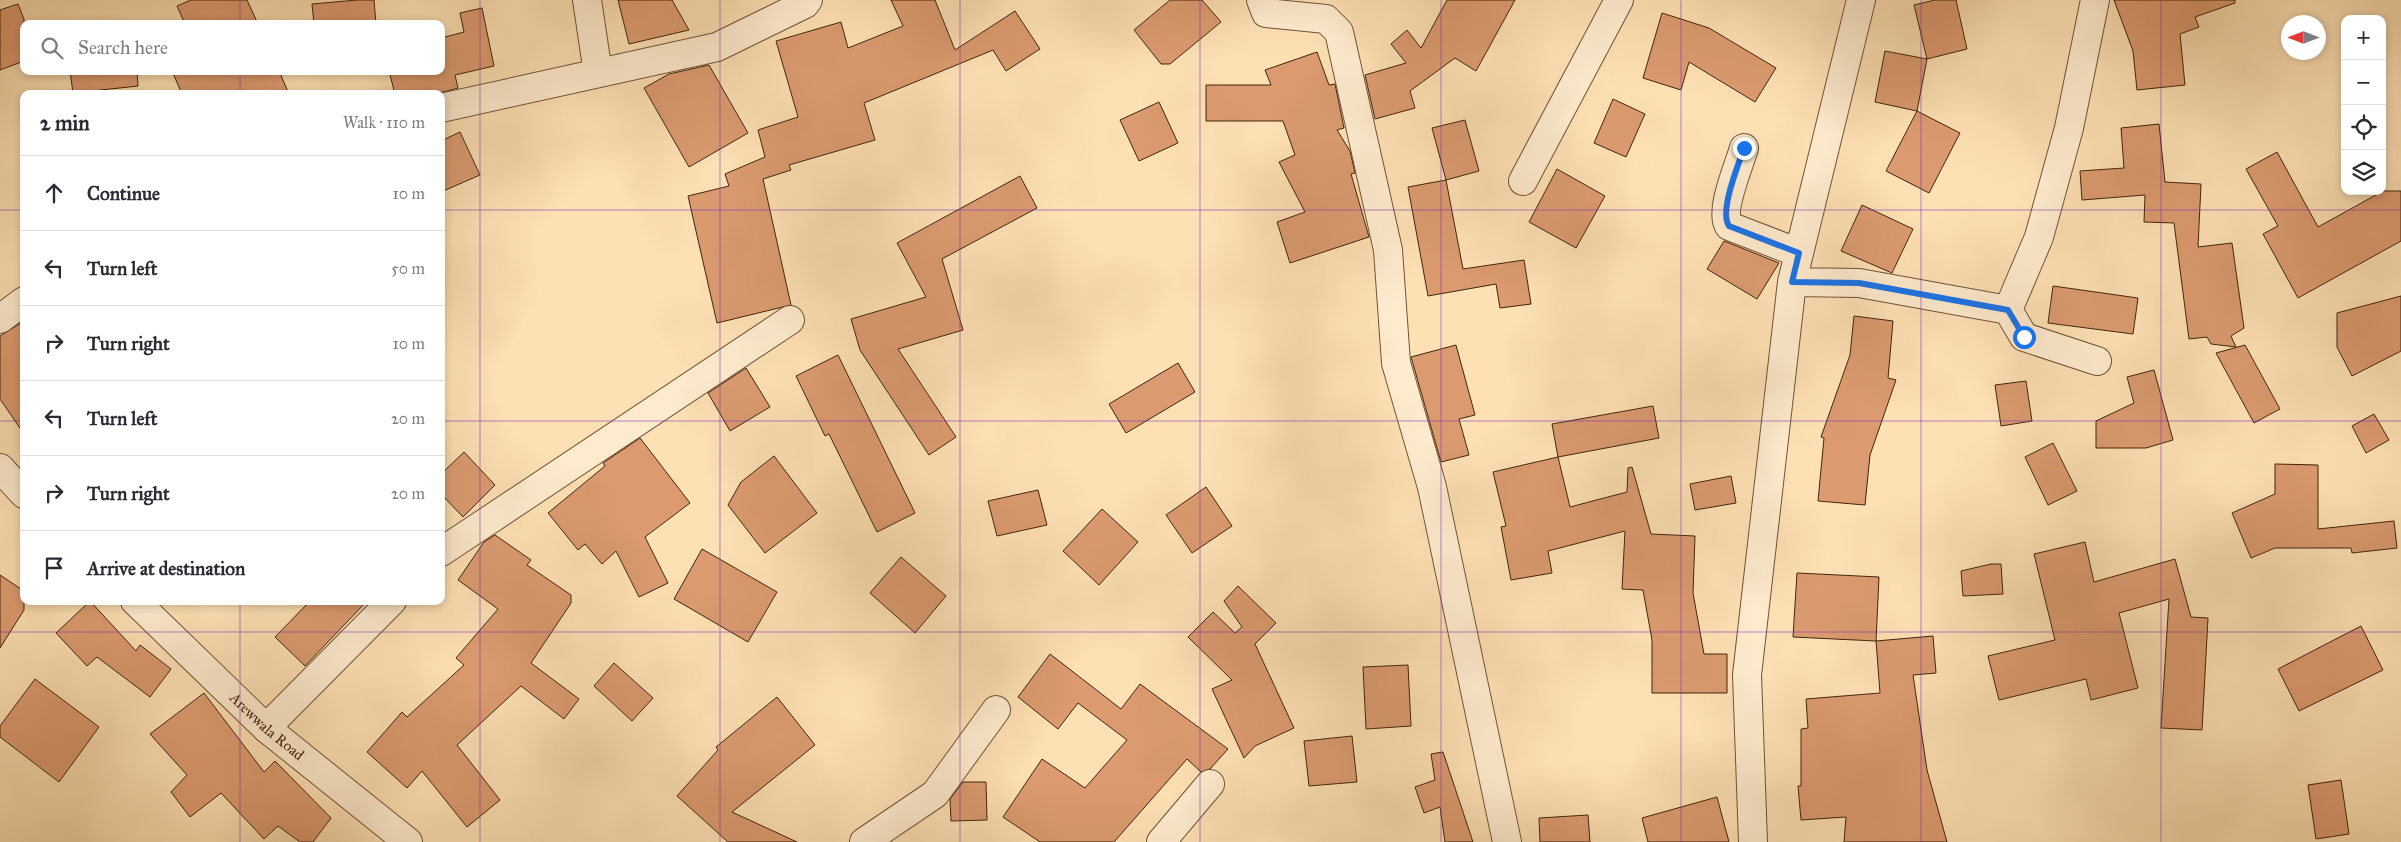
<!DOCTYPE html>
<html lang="en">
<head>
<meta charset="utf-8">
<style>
	body { margin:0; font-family:"IM FELL Great Primer",serif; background:#f2f2f3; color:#2b2b33 }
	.controls { position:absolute; right:15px; top:15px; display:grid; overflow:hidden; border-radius:10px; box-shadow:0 2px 8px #0003 }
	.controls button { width:45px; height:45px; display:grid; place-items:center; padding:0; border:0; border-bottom:1px solid #e1e1e2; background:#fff; color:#2b2b33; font:25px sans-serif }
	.compass { position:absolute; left:2281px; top:15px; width:45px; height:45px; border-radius:50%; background:#fff; box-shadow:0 2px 8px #0003; rotate:270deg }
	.stop { position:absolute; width:15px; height:15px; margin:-11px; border:4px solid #1a73e8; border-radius:50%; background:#fff }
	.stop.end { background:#1a73e8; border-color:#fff; box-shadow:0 1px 5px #0008 }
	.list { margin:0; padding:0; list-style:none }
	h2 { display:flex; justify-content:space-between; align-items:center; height:65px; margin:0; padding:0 20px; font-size:21px }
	h2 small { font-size:16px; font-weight:400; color:#7c7c81 }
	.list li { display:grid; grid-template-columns:32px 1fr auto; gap:15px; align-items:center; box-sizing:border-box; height:75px; padding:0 20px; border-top:1px solid #e1e1e2 }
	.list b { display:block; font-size:19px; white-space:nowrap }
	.list em { font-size:16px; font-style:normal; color:#7c7c81 }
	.icon { flex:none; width:28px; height:28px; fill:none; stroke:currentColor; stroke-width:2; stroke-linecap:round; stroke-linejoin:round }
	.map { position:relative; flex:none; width:2401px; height:842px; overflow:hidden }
	.search { position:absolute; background:#fff; box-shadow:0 2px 8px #0003; left:20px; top:20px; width:425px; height:55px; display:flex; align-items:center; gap:12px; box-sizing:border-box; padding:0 18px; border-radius:10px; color:#7c7c81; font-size:19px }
	.panel { position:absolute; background:#fff; box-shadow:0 2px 8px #0003; left:20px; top:90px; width:425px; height:515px; border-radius:10px }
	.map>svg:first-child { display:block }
	.building { fill:#db9a70; stroke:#40250d }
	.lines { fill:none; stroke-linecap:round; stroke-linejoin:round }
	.minor-casing { stroke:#6f5437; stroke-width:30 }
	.tertiary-casing { stroke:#6f5437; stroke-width:30 }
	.minor { stroke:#feebce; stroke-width:28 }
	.tertiary { stroke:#feebce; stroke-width:28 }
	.route { stroke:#1a73e8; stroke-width:6 }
	.grid { fill:none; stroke:#7b2cbf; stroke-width:1; stroke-opacity:0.55 }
	.labels { text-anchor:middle; stroke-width:4; stroke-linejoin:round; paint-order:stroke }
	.street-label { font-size:15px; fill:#40250d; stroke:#feebce }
</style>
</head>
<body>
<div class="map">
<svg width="2401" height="842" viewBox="0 0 2401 842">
	<rect width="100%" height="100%" fill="#fde0b4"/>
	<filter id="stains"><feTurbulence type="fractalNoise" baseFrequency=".004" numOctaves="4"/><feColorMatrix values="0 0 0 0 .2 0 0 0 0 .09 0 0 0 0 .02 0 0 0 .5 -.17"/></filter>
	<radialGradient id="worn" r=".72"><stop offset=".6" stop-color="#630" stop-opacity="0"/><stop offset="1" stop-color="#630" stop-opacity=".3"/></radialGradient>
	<path class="building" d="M 191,0 L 247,0 L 258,24 L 185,24 L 177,6 Z
		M 357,0 L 374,0 L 376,24 L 314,24 L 312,4 Z
		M 618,0 L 672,0 L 689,30 L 629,44 Z
		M 891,0 L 935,0 L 955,50 L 1015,11 L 1040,49 L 1006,71 L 993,50 L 864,103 L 875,140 L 789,165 L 791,170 L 763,179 L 791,305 L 717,323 L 688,196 L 729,186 L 725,174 L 765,157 L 758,130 L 798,117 L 776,41 L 841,22 L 848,48 L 903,26 Z
		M 1170,0 L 1202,0 L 1221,22 L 1170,64 L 1161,64 L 1134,30 Z
		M 1447,0 L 1515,0 L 1476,71 L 1455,58 L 1410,91 L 1415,108 L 1375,119 L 1365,75 L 1406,63 L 1391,44 L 1407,30 L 1421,48 Z
		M 1935,0 L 1956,0 L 1967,49 L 1927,59 L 1914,5 Z
		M 2114,0 L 2235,0 L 2235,3 L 2195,17 L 2199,27 L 2180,34 L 2185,85 L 2137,90 L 2133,51 Z
		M 18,4 L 24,19 L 24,61 L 0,70 L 0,10 Z
		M 482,8 L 494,66 L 455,75 L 458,88 L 436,94 L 395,94 L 389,71 L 441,71 L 441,38 L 464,32 L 460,13 Z
		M 1662,13 L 1709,28 L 1776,68 L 1755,102 L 1689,62 L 1681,90 L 1643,78 Z
		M 1885,51 L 1927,59 L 1917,111 L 1875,102 Z
		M 1317,52 L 1329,85 L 1335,84 L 1344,128 L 1337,130 L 1350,151 L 1355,173 L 1351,174 L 1369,237 L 1290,263 L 1277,222 L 1305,212 L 1279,162 L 1295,155 L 1283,121 L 1206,121 L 1206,85 L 1271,85 L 1265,70 Z
		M 709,65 L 748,133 L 689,167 L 644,88 L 669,74 Z
		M 70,71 L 137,71 L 138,86 L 73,93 Z
		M 172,71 L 279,71 L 289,94 L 182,94 Z
		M 1613,99 L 1645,114 L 1626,157 L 1594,143 Z
		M 1159,102 L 1178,143 L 1139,161 L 1120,120 Z
		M 1917,111 L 1960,133 L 1929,193 L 1886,171 Z
		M 1465,120 L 1479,171 L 1446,180 L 1432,128 Z
		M 2159,124 L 2165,182 L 2201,184 L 2198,247 L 2232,243 L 2244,328 L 2231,336 L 2236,347 L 2211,344 L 2207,337 L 2189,339 L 2174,223 L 2144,222 L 2145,195 L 2082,200 L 2080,171 L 2124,168 L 2121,128 Z
		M 460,132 L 480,175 L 441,192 L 441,141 Z
		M 2277,152 L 2318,227 L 2383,191 L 2401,191 L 2401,241 L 2298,298 L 2263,234 L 2278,226 L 2246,169 Z
		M 1557,169 L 1605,196 L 1576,248 L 1529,222 Z
		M 1020,176 L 1037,208 L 942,259 L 963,330 L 898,349 L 956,437 L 929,455 L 860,350 L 851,319 L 926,297 L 897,243 Z
		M 1446,180 L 1463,269 L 1524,260 L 1531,304 L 1500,308 L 1496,284 L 1428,296 L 1408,187 Z
		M 1862,205 L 1913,229 L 1892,273 L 1841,251 Z
		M 1724,241 L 1779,263 L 1757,299 L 1707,269 Z
		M 2053,286 L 2138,298 L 2133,334 L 2048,323 Z
		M 2401,296 L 2401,351 L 2352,376 L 2337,347 L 2337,313 Z
		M 1854,316 L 1893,321 L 1888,378 L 1896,380 L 1870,455 L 1865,505 L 1818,501 L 1824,438 L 1821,437 L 1850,355 Z
		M 24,321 L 24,434 L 0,399 L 0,336 Z
		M 1456,345 L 1475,415 L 1459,419 L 1469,455 L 1441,462 L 1411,357 Z
		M 2245,345 L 2280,409 L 2254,423 L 2216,353 Z
		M 838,355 L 915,513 L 877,532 L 829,434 L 825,436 L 796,376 Z
		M 1178,363 L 1195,392 L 1126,433 L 1109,404 Z
		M 746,368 L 770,407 L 730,431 L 708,393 Z
		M 2154,370 L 2173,440 L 2146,448 L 2096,448 L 2096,421 L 2134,403 L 2127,377 Z
		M 2026,381 L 2032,421 L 2001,426 L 1995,385 Z
		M 1653,406 L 1659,438 L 1558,457 L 1552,424 Z
		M 2374,414 L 2389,440 L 2366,453 L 2352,426 Z
		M 640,438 L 690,503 L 645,537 L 668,583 L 639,597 L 616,551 L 602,564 L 585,544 L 578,550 L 548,513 L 605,466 L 603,463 Z
		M 2053,443 L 2077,491 L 2048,505 L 2025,457 Z
		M 464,452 L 495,485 L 463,517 L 441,494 L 441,474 Z
		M 774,456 L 817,513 L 765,553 L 728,505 L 741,482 Z
		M 1558,457 L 1570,507 L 1627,492 L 1628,468 L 1632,467 L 1651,534 L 1695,536 L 1693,593 L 1704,654 L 1727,654 L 1727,693 L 1652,693 L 1652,640 L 1643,590 L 1622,589 L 1625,531 L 1548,551 L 1552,573 L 1511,580 L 1501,527 L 1506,526 L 1493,472 Z
		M 2275,464 L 2318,465 L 2318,529 L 2394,521 L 2397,548 L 2352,553 L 2351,548 L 2275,548 L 2251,558 L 2232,513 L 2275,494 Z
		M 1731,476 L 1736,503 L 1695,510 L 1690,484 Z
		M 1206,487 L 1232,526 L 1192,553 L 1166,515 Z
		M 1038,490 L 1047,525 L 997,536 L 988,501 Z
		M 1102,509 L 1138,542 L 1099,585 L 1063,551 Z
		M 495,535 L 531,560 L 527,565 L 571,595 L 571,603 L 531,663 L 579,699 L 564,719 L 521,686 L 457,745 L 500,800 L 467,827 L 422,771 L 407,788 L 367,752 L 402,712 L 407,717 L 464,665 L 456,658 L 498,609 L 458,580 L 484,542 Z
		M 2085,542 L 2094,582 L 2175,559 L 2191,617 L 2208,618 L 2202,730 L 2161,728 L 2169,599 L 2119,613 L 2138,688 L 2091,700 L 2086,679 L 1999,700 L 1988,656 L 2055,640 L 2034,554 Z
		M 702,549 L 777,592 L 748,642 L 674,599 Z
		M 901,557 L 946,596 L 915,633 L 870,593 Z
		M 1991,564 L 2001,564 L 2003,594 L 1963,596 L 1961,571 Z
		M 1797,573 L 1879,577 L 1876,641 L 1793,637 Z
		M 0,575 L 24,591 L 24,610 L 0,648 Z
		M 1238,586 L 1276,623 L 1255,644 L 1294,728 L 1255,746 L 1244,758 L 1212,689 L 1232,680 L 1188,637 L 1213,612 L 1235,633 L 1242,627 L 1224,601 Z
		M 90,601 L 136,651 L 140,645 L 171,669 L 150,697 L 97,657 L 87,666 L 56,633 Z
		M 310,601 L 367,601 L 305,666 L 275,637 Z
		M 2361,626 L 2383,670 L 2299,711 L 2278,669 Z
		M 1933,636 L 1936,673 L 1913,675 L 1927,770 L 1947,842 L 1844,842 L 1846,817 L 1801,820 L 1798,786 L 1801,786 L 1801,729 L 1808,728 L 1806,699 L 1880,693 L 1876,641 Z
		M 1050,654 L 1121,709 L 1140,684 L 1228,749 L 1210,769 L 1201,772 L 1187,759 L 1114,842 L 1040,842 L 1003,817 L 1042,759 L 1085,788 L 1127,740 L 1078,703 L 1058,729 L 1018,697 Z
		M 614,663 L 653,698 L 632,721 L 594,686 Z
		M 1408,665 L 1411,726 L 1366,729 L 1363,667 Z
		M 35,679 L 99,727 L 59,782 L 0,737 L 0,726 Z
		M 204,693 L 264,772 L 275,761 L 331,818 L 313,842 L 300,842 L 278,826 L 264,839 L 221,793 L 190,817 L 171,792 L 187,775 L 150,734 Z
		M 777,697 L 815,745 L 732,812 L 797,842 L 728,842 L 677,796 L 718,750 L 716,747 Z
		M 1352,736 L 1357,782 L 1309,786 L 1304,741 Z
		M 1443,752 L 1473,842 L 1445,842 L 1440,807 L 1424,813 L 1415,787 L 1435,780 L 1431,754 Z
		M 2341,780 L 2349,834 L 2316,839 L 2308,785 Z
		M 963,782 L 986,782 L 987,820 L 951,821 L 950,799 Z
		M 1717,797 L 1729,842 L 1648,842 L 1642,818 Z
		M 1588,815 L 1590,842 L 1540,842 L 1539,818 Z"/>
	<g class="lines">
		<defs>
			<path id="minor" d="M 587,0 L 598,73
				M 1261,0 L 1266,13 L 1326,19 L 1339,32 L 1388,250 L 1396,363 L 1432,487 L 1507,842
				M 441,108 L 717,47 L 805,4 L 808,0
				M 1744,148 C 1739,166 1719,211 1729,226 L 1799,253
				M 1523,181 L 1619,0
				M 1792,282 L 1859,283 L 2008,310 L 2039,237 L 2069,128 L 2095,0
				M 2008,310 L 2024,337 L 2097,361
				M 0,319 L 24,301
				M 441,552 L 790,320
				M 266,728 L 392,601
				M 864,842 L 935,794 L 996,710
				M 1161,842 L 1210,784
				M 1753,842 L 1747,675 L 1792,282 L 1861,0"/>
			<g id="tertiary">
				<path d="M 0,468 L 24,494"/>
				<path id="s1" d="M 135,601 L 266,728 L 408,842"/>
			</g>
		</defs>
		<use href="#minor" class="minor-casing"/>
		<use href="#tertiary" class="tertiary-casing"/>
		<use href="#minor" class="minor"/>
		<use href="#tertiary" class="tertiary"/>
	</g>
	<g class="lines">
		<path class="route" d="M 1744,148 C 1738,166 1719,211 1729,226 L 1799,253 L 1792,282 L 1859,283 L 2008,310 L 2024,337"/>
	</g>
	<path class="grid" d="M 240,0 L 240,24M 480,0 L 480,842M 720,0 L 720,842M 960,0 L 960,842M 1200,0 L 1200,842M 1441,0 L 1441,842M 1681,0 L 1681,842M 1921,0 L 1921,842M 2161,0 L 2161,842M 240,71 L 240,94M 0,210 L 24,210M 441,210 L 2401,210M 0,421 L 24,421M 441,421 L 2401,421M 240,601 L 240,842M 0,632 L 2401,632"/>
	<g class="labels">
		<g class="street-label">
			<text dy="5" stroke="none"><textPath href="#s1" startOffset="182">Arewwala Road</textPath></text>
		</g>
	</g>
	<rect width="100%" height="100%" filter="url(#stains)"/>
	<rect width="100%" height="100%" fill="url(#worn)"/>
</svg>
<div class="controls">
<button>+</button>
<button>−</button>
<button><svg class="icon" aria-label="locate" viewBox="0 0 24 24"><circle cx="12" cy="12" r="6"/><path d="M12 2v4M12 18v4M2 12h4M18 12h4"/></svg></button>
<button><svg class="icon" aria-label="layers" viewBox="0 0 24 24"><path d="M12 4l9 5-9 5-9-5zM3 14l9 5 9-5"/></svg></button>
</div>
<svg class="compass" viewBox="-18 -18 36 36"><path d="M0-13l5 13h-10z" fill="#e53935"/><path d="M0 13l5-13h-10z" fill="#7c7c81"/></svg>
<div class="stop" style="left:2024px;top:337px"></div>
<div class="stop end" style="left:1744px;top:148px"></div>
<div class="search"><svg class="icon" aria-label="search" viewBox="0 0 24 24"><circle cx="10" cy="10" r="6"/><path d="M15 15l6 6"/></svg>Search here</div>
<section class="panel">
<h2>2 min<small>Walk · 110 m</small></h2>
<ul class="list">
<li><svg class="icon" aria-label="ahead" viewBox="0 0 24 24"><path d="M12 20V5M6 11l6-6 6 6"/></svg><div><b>Continue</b></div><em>10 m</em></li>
<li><svg class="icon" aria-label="left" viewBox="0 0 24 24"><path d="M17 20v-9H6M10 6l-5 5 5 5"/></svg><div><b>Turn left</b></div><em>50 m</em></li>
<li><svg class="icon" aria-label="right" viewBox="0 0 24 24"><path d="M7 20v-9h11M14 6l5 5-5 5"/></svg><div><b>Turn right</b></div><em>10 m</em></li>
<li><svg class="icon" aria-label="left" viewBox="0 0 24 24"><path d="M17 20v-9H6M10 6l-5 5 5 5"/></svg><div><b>Turn left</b></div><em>20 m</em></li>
<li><svg class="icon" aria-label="right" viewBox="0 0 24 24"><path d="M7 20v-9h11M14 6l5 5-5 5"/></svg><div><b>Turn right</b></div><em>20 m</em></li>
<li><svg class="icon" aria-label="arrive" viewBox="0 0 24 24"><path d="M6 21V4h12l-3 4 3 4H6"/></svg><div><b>Arrive at destination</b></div></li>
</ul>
</section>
</div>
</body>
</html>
